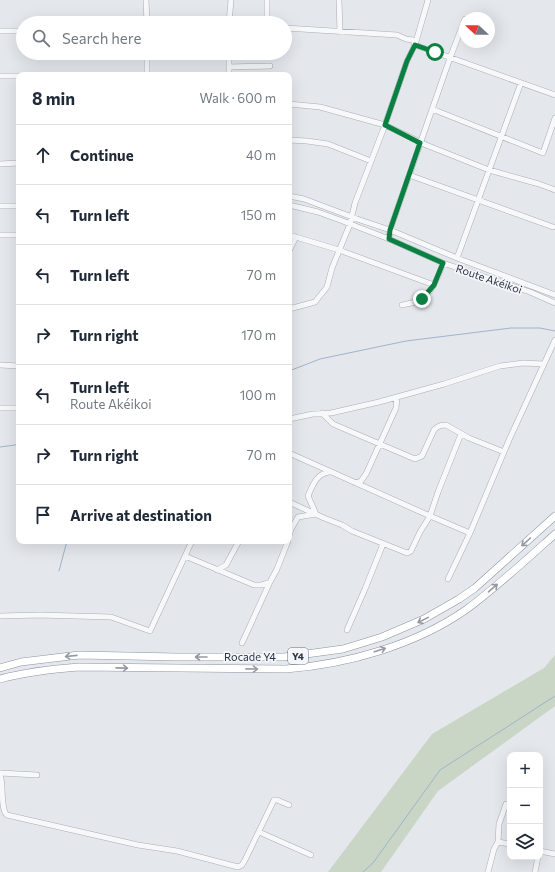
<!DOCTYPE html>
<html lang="en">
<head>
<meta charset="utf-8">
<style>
	body { margin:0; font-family:Commissioner,sans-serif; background:#f6f6f7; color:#1f2937 }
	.controls { position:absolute; right:12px; bottom:12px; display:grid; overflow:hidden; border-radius:8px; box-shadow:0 4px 16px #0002 }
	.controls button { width:36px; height:36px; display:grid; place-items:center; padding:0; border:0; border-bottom:1px solid #e0e1e3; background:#fff; color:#1f2937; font:20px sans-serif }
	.compass { position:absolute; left:459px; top:12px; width:36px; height:36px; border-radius:50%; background:#fff; box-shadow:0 4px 16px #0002; rotate:292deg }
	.stop { position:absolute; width:12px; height:12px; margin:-9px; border:3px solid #0b8043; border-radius:50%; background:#fff }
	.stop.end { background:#0b8043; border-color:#fff; box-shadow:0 1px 4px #0008 }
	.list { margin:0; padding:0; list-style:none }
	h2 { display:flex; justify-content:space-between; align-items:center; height:52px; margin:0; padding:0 16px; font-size:17px }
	h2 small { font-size:13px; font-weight:400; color:#747a83 }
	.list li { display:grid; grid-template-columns:26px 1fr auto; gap:12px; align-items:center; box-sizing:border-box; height:60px; padding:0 16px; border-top:1px solid #e0e1e3 }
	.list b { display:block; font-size:15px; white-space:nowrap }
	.list p { margin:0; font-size:13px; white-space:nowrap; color:#747a83 }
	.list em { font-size:13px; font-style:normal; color:#747a83 }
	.icon { flex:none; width:22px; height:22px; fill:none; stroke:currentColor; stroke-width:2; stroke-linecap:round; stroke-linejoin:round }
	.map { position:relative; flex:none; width:555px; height:872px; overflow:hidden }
	.search { position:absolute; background:#fff; box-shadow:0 4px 16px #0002; left:16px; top:16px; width:276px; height:44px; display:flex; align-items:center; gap:10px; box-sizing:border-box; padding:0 14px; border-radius:22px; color:#747a83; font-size:15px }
	.panel { position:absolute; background:#fff; box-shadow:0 4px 16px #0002; left:16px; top:72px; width:276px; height:472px; border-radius:8px }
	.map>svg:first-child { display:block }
	.green { fill:#c9d6c5 }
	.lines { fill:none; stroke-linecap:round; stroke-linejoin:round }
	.stream { stroke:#9fb4cc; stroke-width:1 }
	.minor-casing { stroke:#a9aeb7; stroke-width:6 }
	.highway-casing { stroke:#8b94a3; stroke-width:8 }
	.minor { stroke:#f7f8fa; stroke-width:5 }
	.highway { stroke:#fff; stroke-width:7 }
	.oneway { stroke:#959aa2 }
	.route { stroke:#0b8043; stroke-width:5 }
	.labels { text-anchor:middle; stroke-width:3.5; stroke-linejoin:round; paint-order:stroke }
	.shield { fill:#f4f6f9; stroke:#676e7b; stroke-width:1 }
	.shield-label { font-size:10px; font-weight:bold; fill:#2b3445 }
	.street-label { font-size:11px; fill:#2b3445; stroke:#f4f6f9 }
</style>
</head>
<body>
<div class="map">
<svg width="555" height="872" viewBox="0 0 555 872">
	<rect width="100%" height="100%" fill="#e4e7ec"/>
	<path class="green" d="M 555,655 L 555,706 L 438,791 L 381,872 L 328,872 L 432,734 L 544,668 Z"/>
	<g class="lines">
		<path class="stream" d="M 289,371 L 320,359 L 406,341 L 511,328 L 540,328 L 555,331
			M 0,447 L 15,445 L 19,443
			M 59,571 L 67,541
			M 363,872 L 373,863 L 440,770 L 555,696"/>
		<defs>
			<path id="minor" d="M 146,0 L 147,23
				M 339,0 L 340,32
				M 229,23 L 231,0
				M 267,23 L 267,0
				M 285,28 L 397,35 L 406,39 L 413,40 L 415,45 L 555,95
				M 0,31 L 23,31
				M 147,53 L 147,75
				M 229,53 L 229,75
				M 229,67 L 270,66
				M 0,76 L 19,76
				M 289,104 L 320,107 L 385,125 L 426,145 L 489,170 L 539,184 L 555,190
				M 432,109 L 543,153 L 555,118
				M 289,140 L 307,141 L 328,144 L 371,161
				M 0,164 L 19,163
				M 409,175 L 553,227
				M 289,196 L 304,199 L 360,220 L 390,230 L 457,258 L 555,295
				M 289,205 L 318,212 L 340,220 L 389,239 L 443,263 L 530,292 L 555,303
				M 0,206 L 19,206
				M 0,235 L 19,235
				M 289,235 L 339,250 L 434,285
				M 389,239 L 390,230 L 450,58 L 465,19
				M 289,251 L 296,237
				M 457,258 L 521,83
				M 402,305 C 407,304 413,303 417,301 C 432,295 438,277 443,263
				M 289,309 L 315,302 L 327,287 L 332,268 L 350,224 L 355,203 L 385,125 L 407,61 L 415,45 L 428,0
				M 0,365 L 19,366
				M 0,408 L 19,408
				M 322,413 L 333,424 L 415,459 L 422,456 L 434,430 C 438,426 440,425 446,425 L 469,438 L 504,452
				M 289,419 L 313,414 L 331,413 L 379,402 L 444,384 L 500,366 L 523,363 L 544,364
				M 289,453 L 430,516 L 470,533
				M 355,483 L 361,481 L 366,474 L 396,408 L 397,397
				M 289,502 L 324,518 L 342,525 L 352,531 L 407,553 L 411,551 L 420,532 L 430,516 L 438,492 L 461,434
				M 289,536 L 291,529 L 298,517 L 316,514 L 308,496 C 313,485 316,474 329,472
				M 185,556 L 254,585 L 261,585 L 270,582
				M 217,570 L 226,565 L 239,541
				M 448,579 L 470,533 L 509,440 L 555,340
				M 0,616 L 39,615 L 111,617 L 150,631 L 192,541
				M 347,630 L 365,589 L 383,544
				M 242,643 L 270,582 L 277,569 L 288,541
				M 0,773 L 37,775
				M 0,774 C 4,786 0,809 7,815 L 138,845 L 177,851 L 238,867 L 242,865 L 245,860 L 274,800 L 277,800 L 289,805
				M 506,804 L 499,824 L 498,842 L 510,844
				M 259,832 L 311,855
				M 540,851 L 555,854
				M 488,872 L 494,849 L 498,842
				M 535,872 L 538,857"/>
			<path id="highway" d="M 0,668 L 21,662 L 79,655 L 177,657 L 284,657 L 343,649 L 382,637 L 424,619 L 459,599 L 475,588 L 555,516
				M 0,679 C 26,672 51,669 79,667 L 286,669 C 348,664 416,645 467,609 C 498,586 526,560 555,534"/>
		</defs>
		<use href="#minor" class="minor-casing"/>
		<use href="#highway" class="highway-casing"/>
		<use href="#minor" class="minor"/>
		<use href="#highway" class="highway"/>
	</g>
	<defs><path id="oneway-shaft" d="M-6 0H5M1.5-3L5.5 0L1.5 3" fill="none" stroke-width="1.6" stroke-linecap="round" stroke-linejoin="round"/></defs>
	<g class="oneway">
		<use href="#oneway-shaft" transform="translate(526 542) rotate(138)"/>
		<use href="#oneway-shaft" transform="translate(493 588) rotate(-41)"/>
		<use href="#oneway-shaft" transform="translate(423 620) rotate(154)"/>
		<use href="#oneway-shaft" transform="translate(380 650) rotate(-18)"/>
		<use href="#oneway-shaft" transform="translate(71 656) rotate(174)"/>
		<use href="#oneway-shaft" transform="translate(201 657) rotate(-180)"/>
		<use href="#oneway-shaft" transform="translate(122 668) rotate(1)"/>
		<use href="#oneway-shaft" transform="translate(252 669) rotate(1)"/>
	</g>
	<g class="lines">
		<path class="route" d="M 422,299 L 434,285 L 443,263 L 389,239 L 390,230 L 420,143 L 385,125 L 407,61 L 415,45 L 435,52"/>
	</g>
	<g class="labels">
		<rect class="shield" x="288" y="648" width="20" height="16" rx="3"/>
		<g class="shield-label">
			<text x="298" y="660">Y4</text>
		</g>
		<g class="street-label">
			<text transform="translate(489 279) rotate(19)" y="4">Route Akéikoi</text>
			<text x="250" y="661">Rocade Y4</text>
		</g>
	</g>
</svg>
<div class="controls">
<button>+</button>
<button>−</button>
<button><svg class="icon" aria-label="layers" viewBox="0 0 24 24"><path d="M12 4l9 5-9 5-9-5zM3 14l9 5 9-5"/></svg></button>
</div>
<svg class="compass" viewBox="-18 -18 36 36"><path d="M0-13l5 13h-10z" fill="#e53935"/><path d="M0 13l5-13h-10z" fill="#747a83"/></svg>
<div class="stop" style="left:435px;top:52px"></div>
<div class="stop end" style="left:422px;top:299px"></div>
<div class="search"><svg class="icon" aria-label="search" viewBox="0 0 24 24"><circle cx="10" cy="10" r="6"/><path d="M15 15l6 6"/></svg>Search here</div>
<section class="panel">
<h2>8 min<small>Walk · 600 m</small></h2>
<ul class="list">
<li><svg class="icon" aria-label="ahead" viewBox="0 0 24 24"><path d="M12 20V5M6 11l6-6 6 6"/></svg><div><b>Continue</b></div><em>40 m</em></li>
<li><svg class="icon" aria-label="left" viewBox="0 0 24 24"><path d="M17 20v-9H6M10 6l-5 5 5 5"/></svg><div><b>Turn left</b></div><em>150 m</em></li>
<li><svg class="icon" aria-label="left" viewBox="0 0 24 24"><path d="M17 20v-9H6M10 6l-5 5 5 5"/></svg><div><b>Turn left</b></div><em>70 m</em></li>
<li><svg class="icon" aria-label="right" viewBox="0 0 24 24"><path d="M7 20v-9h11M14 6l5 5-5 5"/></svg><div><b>Turn right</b></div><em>170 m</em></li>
<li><svg class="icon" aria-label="left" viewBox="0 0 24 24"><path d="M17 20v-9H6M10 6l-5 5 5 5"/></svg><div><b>Turn left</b><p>Route Akéikoi</p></div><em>100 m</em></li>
<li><svg class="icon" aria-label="right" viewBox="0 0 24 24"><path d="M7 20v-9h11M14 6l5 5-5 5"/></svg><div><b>Turn right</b></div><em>70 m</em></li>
<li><svg class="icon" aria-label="arrive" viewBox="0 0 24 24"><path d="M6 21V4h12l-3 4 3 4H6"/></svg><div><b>Arrive at destination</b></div></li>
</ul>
</section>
</div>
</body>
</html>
